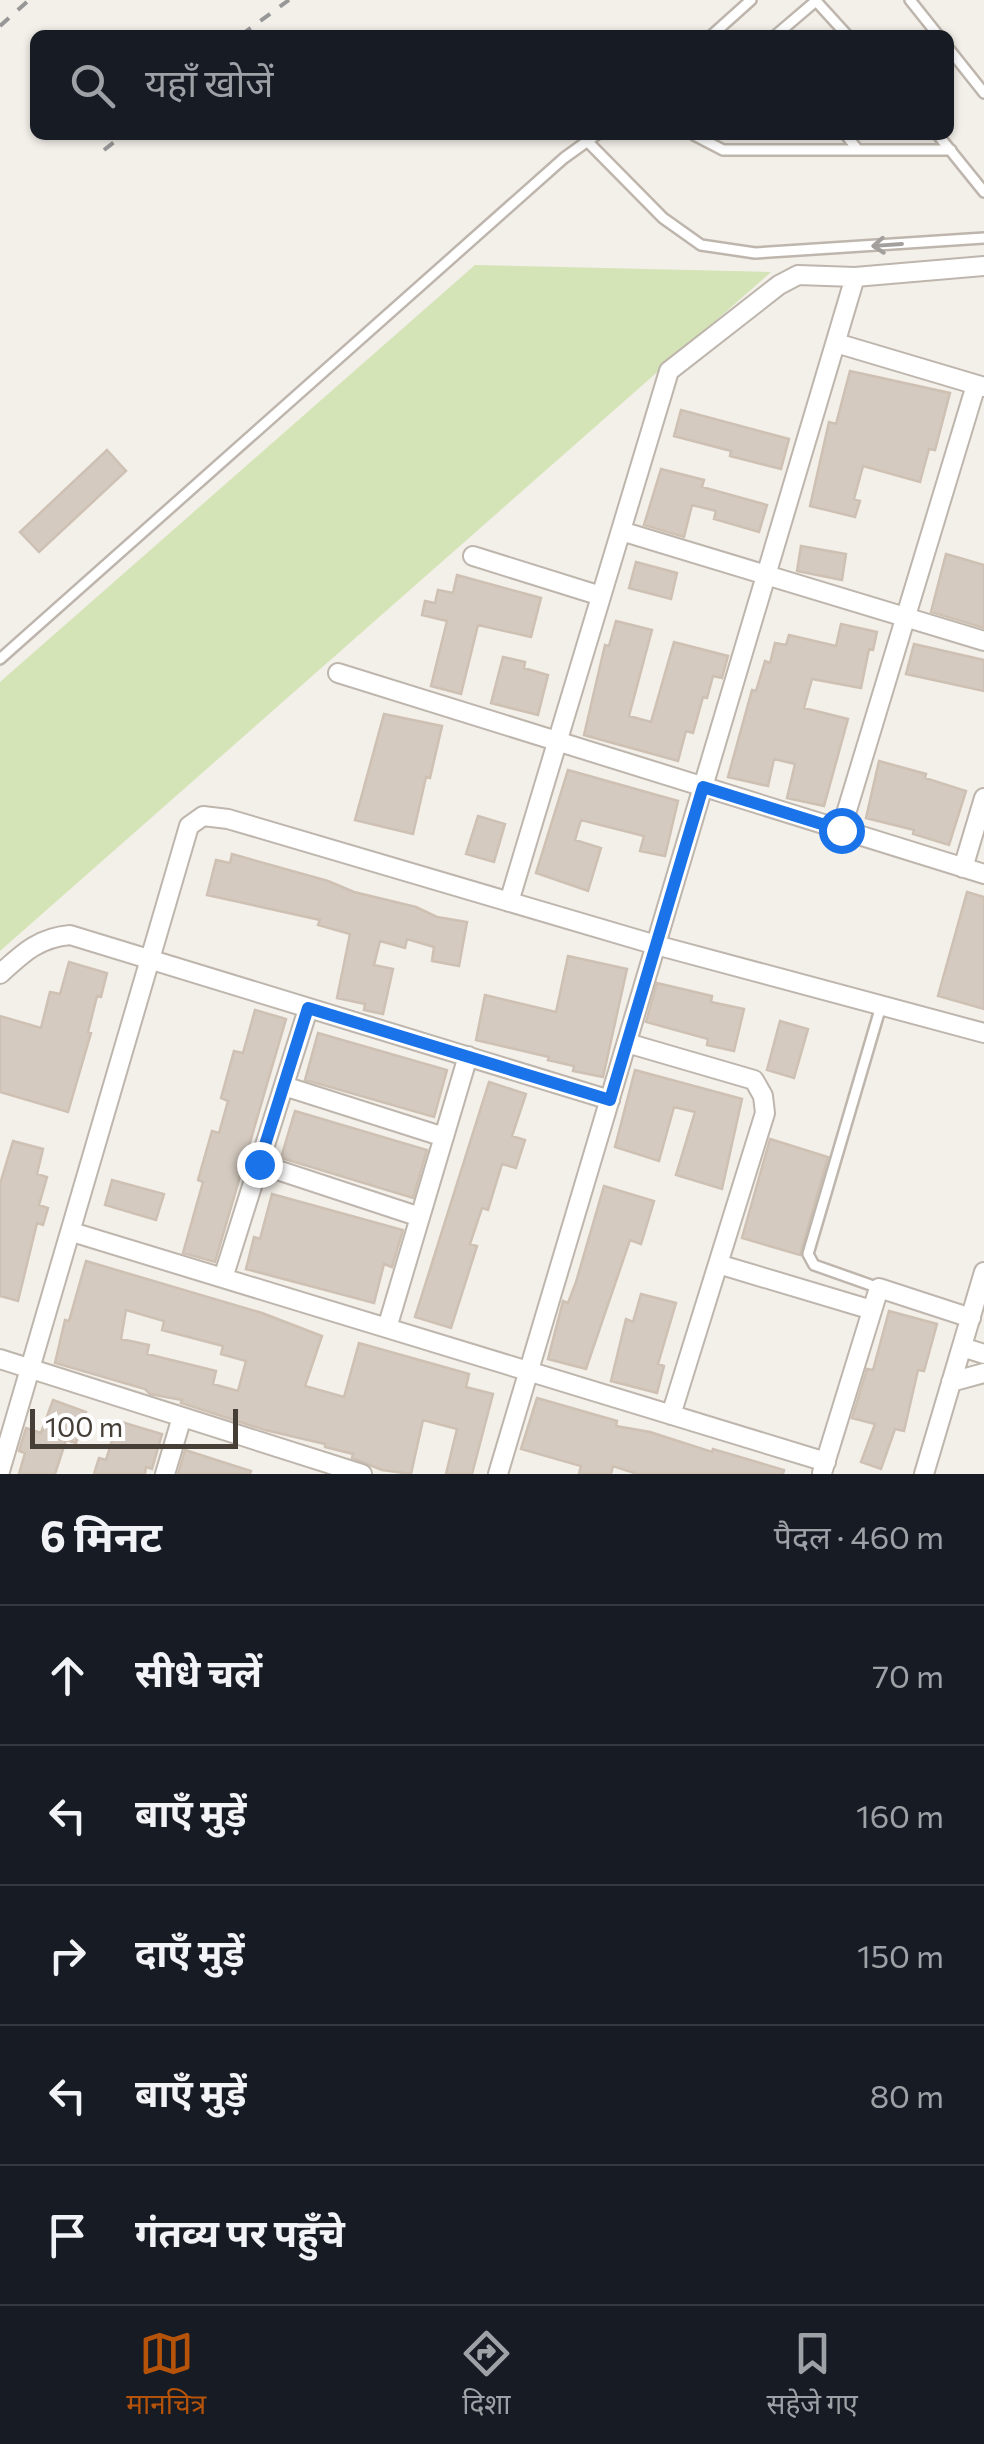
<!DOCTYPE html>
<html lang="hi">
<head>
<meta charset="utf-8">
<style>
	body { margin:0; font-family:Commissioner,"Noto Sans Devanagari",sans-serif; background:#20242c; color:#f1f3f6 }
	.scale { position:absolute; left:30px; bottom:25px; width:208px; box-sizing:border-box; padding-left:10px; border:5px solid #463f38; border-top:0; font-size:28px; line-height:35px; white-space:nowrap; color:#463f38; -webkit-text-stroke:8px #fff; paint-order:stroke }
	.stop { position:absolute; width:30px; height:30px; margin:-22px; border:8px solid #1a73e8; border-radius:50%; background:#fff }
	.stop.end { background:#1a73e8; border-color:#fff; box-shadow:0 2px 10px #0008 }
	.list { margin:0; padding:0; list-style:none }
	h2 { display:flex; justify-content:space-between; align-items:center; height:130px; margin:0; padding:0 40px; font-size:42px }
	h2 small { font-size:32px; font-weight:400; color:#9ea1a6 }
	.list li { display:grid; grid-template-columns:65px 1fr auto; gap:30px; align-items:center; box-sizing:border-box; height:140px; padding:0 40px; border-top:2px solid #363941 }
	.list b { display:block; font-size:38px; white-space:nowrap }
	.list em { font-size:32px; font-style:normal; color:#9ea1a6 }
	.icon { flex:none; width:55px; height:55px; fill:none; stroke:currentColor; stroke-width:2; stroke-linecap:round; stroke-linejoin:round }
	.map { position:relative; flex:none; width:984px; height:1474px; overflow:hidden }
	.search { position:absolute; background:#171b24; box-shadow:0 2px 8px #0004; left:30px; right:30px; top:30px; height:110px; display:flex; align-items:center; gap:25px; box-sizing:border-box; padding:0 35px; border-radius:15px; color:#9ea1a6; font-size:38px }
	.sheet { height:830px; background:#171b24 }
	nav { display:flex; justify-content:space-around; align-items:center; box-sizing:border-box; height:140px; border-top:2px solid #363941; background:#171b24; font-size:28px; color:#9ea1a6 }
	nav a { display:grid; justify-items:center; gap:5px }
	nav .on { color:#b45309 }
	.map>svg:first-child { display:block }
	.green { fill:#d4e4b6 }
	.building { fill:#d4cac0; stroke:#cec1b3; stroke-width:2.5; fill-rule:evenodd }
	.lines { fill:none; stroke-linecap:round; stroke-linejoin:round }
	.lane-casing { stroke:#beb6ad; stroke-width:14 }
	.street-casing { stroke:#beb6ad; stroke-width:22 }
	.lane { stroke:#fff; stroke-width:9 }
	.street { stroke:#fff; stroke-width:18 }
	.rail { stroke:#979797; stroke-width:4; stroke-dasharray:12 12; stroke-linecap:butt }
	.oneway { stroke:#a29f9c }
	.route { stroke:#1a73e8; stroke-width:12 }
</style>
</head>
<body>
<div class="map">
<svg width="984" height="1474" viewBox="0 0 984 1474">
	<rect width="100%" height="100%" fill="#f3efe9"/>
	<path class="green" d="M 475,265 L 771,272 L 0,951 L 0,682 Z"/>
	<path class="building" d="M 850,371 L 950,393 L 935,450 L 929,449 L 920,482 L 863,466 L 854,499 L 860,501 L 855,517 L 810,506 L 829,422 L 836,424 Z
		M 681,410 L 789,439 L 781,469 L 730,456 L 731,451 L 674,436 Z
		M 107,450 L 126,471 L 39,552 L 20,532 Z
		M 661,469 L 704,480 L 702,487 L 767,505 L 759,532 L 714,519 L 716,511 L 692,505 L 684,537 L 644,525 Z
		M 801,546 L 846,554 L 842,580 L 797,571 Z
		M 946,554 L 984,565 L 984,628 L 931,612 Z
		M 636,562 L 677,573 L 671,599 L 629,588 Z
		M 457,575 L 541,598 L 531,637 L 478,625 L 461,694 L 431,686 L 447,621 L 422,615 L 425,601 L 435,603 L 438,590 L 453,593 Z
		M 616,621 L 652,630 L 629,716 L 651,722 L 674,642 L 728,656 L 722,678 L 713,676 L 707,698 L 703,697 L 693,733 L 686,731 L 678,761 L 584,735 L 605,645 L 609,646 Z
		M 841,624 L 877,632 L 873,650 L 869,649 L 861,688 L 812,679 L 804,708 L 848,719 L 824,806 L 787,798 L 795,764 L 774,759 L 768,786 L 728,777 L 752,690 L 756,691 L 765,661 L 770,663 L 775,643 L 786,645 L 789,635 L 836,646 Z
		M 914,644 L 984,660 L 984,691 L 906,674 Z
		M 503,657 L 525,662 L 524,668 L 548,675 L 538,715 L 491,703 Z
		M 384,714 L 442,726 L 430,778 L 426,777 L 413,834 L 355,820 Z
		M 879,761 L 926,774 L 925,778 L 966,791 L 949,845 L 913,834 L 914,830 L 866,818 Z
		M 568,770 L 678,801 L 665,856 L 640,851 L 644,836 L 581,820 L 575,840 L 601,848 L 588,891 L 536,873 Z
		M 478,816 L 505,824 L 494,862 L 466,854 Z
		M 232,854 L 328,881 L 354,892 L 416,907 L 437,917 L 467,922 L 459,966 L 432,961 L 434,947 L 407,939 L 405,948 L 380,941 L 374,965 L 393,969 L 383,1014 L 364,1010 L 365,1004 L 337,998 L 350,934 L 318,925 L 320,920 L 207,895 L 216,860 L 230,863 Z
		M 967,892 L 984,897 L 984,1009 L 938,996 Z
		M 568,956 L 627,969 L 603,1077 L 573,1071 L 574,1066 L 548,1060 L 549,1057 L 476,1040 L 485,995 L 556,1012 Z
		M 69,962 L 107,973 L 101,997 L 97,996 L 88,1032 L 91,1033 L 68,1112 L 0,1092 L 0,1016 L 41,1028 L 50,992 L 60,994 Z
		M 657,983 L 712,996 L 711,1002 L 744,1009 L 734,1051 L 707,1045 L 708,1039 L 646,1022 Z
		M 255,1010 L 286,1019 L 215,1262 L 183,1253 L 203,1182 L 198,1180 L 212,1131 L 219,1133 L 228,1101 L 221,1098 L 234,1051 L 243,1053 Z
		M 780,1021 L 808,1029 L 794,1078 L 767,1070 Z
		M 318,1033 L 447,1070 L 434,1117 L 305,1080 Z
		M 635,1070 L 742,1099 L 722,1189 L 676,1175 L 695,1112 L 674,1107 L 659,1161 L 615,1147 Z
		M 489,1082 L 526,1094 L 512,1136 L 525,1140 L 516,1168 L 502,1164 L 488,1210 L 482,1208 L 470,1244 L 477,1246 L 451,1328 L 415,1317 Z
		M 295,1111 L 427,1150 L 413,1198 L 281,1158 Z
		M 770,1139 L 828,1157 L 800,1255 L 742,1238 Z
		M 13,1141 L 43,1149 L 37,1174 L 47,1177 L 39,1205 L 48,1208 L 43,1225 L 37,1223 L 18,1301 L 0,1296 L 0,1184 Z
		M 112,1180 L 164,1194 L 156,1220 L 105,1205 Z
		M 604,1186 L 654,1201 L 641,1244 L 630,1240 L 586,1369 L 548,1359 L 563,1301 L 568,1303 L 576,1282 Z
		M 272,1194 L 403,1230 L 392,1267 L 384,1264 L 374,1303 L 246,1269 L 254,1237 L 260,1239 Z
		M 86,1261 L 262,1313 L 322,1336 L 305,1386 L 344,1397 L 359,1343 L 469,1374 L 466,1387 L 493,1394 L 472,1474 L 446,1474 L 457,1429 L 423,1420 L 411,1474 L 382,1470 L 352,1458 L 353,1454 L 325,1447 L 325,1444 L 265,1430 L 181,1403 L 182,1400 L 150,1394 L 145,1389 L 55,1363 L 65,1320 L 69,1321 ZM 126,1310 L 164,1321 L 162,1330 L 223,1346 L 221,1354 L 246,1361 L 238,1391 L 213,1384 L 216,1371 L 147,1354 L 149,1345 L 121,1339 Z
		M 641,1294 L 676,1303 L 658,1364 L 664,1366 L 657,1393 L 611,1381 L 626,1319 L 633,1322 Z
		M 889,1311 L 937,1324 L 924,1371 L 918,1370 L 904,1431 L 895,1429 L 881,1469 L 861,1462 L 875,1424 L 852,1418 L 867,1369 L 873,1370 Z
		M 537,1398 L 617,1421 L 616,1426 L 650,1432 L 712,1452 L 713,1449 L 784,1470 L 783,1474 L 637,1474 L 613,1466 L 611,1474 L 579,1474 L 581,1466 L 521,1449 Z
		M 53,1400 L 86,1412 L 76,1443 L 66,1440 L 55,1474 L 19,1474 L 25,1453 L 19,1451 L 26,1428 L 41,1433 Z
		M 118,1421 L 162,1434 L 152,1469 L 146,1467 L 145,1474 L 94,1474 L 99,1458 L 106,1460 Z
		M 185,1450 L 251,1471 L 250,1474 L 178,1474 Z"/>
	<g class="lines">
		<defs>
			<path id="lane" d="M 910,0 L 938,35
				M 816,1 L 847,35
				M 712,35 L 751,0
				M 776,35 L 817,0
				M 949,49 L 984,93
				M 694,135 L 723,150 L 951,150
				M 846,135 L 858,150
				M 938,135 L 984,192
				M 587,141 L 663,218 L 701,245 L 755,253 L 984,238
				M 0,659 L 564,158 L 596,135
				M 879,1288 L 814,1265 L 808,1254 L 881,1006"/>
			<path id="street" d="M 836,343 L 984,387
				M 621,531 L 984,641
				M 473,556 L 601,596
				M 338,673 L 984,874
				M 841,830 L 976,385
				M 963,868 L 984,798
				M 509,902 L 669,371 L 779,285 L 798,275 L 855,277 L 984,266
				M 0,974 C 23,953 38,938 70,935 L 610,1100
				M 627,1043 L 754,1080 L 763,1096 L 765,1113 L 671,1415
				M 284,1086 L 444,1137
				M 259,1164 L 420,1217
				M 72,1232 L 826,1462
				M 718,1264 L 872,1310
				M 223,1278 L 308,1009
				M 387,1328 L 468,1056
				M 962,1347 L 984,1354
				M 0,1359 L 362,1474
				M 951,1382 L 984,1373
				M 0,1471 L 189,826 L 203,816 L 228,819 L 656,945 L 984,1033
				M 822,1473 L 879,1288 L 971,1318
				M 165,1474 L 182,1417
				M 498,1474 L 855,277
				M 924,1474 L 984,1272"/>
		</defs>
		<use href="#lane" class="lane-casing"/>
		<use href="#street" class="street-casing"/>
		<use href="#lane" class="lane"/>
		<use href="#street" class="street"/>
		<path class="rail" d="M 0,26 L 29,0
			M 241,35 L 289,0
			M 104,150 L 123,135"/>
	</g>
	<defs><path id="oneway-shaft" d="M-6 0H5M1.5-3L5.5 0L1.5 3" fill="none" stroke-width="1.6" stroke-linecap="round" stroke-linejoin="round" transform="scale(2.5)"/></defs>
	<use class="oneway" href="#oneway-shaft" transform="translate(887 245) rotate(176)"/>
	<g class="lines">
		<path class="route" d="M 259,1164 L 308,1008 L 610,1100 L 703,787 L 841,830"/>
	</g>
</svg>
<div class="scale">100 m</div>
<div class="stop" style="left:841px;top:830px"></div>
<div class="stop end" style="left:259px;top:1164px"></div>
<div class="search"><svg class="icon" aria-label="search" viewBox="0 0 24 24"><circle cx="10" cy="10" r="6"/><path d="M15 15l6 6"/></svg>यहाँ खोजें</div>
</div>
<section class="sheet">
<h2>6 मिनट<small>पैदल · 460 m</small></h2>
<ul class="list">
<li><svg class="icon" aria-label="ahead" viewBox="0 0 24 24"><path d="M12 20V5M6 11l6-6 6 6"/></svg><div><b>सीधे चलें</b></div><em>70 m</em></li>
<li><svg class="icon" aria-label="left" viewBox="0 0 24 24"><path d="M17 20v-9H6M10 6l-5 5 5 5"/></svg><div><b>बाएँ मुड़ें</b></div><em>160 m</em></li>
<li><svg class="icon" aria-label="right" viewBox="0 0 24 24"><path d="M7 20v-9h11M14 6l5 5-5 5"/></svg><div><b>दाएँ मुड़ें</b></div><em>150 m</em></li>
<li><svg class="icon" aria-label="left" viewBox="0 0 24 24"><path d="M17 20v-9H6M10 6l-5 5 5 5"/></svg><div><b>बाएँ मुड़ें</b></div><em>80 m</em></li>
<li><svg class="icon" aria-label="arrive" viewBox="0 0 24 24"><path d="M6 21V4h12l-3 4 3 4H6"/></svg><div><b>गंतव्य पर पहुँचे</b></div></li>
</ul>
</section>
<nav>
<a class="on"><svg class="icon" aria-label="map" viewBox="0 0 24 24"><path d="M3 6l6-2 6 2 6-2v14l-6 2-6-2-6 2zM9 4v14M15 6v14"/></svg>मानचित्र</a>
<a><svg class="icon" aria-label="directions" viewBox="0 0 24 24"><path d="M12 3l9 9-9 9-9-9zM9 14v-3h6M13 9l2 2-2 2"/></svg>दिशा</a>
<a><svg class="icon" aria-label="saved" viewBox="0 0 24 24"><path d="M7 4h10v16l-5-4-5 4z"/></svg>सहेजे गए</a>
</nav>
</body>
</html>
